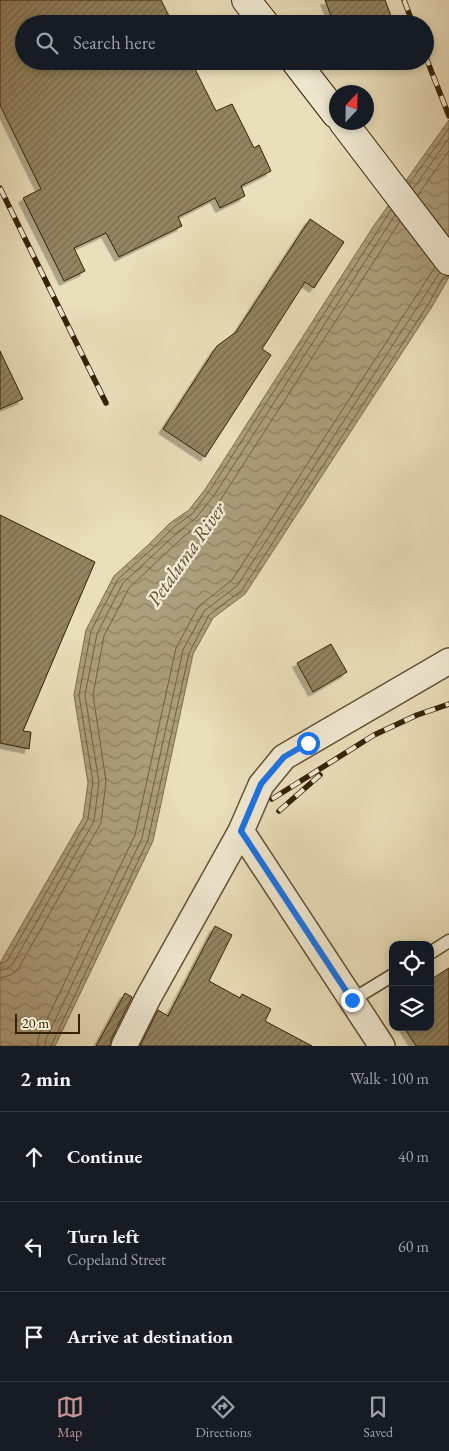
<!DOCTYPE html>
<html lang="en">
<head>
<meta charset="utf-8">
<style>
	body { margin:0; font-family:"EB Garamond",serif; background:#20242c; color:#f1f3f6 }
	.controls { position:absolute; right:15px; bottom:15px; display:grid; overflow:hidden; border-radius:10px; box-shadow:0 2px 8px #0003 }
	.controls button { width:45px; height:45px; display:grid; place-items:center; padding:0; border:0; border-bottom:1px solid #363941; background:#171b24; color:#f1f3f6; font:25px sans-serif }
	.compass { position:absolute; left:329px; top:85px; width:45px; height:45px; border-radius:50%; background:#171b24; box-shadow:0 2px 8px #0003; rotate:22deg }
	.scale { position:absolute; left:15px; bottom:12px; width:65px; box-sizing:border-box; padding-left:5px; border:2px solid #352204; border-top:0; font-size:14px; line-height:18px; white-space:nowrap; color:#352204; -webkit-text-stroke:4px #f1ead3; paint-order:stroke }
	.stop { position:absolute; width:15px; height:15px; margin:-11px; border:4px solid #1a73e8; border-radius:50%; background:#fff }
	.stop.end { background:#1a73e8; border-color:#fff; box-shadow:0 1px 5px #0008 }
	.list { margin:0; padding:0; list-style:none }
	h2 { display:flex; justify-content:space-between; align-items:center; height:65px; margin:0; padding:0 20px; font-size:21px }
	h2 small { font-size:16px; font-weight:400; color:#9ea1a6 }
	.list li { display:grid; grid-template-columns:32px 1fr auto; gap:15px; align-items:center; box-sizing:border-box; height:90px; padding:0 20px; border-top:1px solid #363941 }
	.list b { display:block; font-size:19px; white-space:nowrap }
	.list p { margin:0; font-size:16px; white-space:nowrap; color:#9ea1a6 }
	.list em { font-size:16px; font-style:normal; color:#9ea1a6 }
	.icon { flex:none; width:28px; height:28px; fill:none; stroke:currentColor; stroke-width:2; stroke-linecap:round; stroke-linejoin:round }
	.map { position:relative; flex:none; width:449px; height:1046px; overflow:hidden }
	.search { position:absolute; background:#171b24; box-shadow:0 2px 8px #0003; left:15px; right:15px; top:15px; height:55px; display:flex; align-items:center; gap:12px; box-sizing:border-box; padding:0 18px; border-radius:28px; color:#9ea1a6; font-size:19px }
	.sheet { height:335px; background:#171b24 }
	nav { display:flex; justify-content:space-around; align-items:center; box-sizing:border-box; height:70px; border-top:1px solid #363941; background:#171b24; font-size:14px; color:#9ea1a6 }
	nav a { display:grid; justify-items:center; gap:2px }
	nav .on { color:#c59692 }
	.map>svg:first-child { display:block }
	.water { fill:url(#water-waves); stroke:#7c6d4d }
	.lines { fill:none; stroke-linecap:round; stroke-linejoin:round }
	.shore { stroke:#706040; stroke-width:1 }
	.building { fill:url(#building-hatch); stroke:#352204; filter:url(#shadow) }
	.service-casing { stroke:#625132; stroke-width:15 }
	.minor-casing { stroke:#625132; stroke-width:28 }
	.secondary-casing { stroke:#352204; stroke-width:30 }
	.service { stroke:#f1ead3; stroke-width:12 }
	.minor { stroke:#f1ead3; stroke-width:25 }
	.secondary { stroke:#f1ead3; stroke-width:28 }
	.rail-casing { stroke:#352204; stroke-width:5.5 }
	.rail { stroke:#f1ead3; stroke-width:4; stroke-dasharray:11; stroke-linecap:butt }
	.route { stroke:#1a73e8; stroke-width:6 }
	.labels { text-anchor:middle; stroke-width:5; stroke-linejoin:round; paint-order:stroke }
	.water-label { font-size:20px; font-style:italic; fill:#5f4e2e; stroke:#f1ead3 }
</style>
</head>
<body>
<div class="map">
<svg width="449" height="1046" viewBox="0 0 449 1046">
	<defs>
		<pattern id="water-waves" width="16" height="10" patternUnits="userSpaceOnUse" patternTransform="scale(1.25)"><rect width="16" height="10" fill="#ac9f7d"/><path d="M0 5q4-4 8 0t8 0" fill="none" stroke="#8d8164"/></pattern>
		<pattern id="building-hatch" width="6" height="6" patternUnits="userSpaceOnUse" patternTransform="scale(1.25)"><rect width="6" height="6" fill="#938463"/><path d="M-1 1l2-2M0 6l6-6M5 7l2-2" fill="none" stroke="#796c4f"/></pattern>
		<filter id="shadow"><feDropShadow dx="-4.5" dy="4.5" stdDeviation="0" flood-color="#0004"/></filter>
	</defs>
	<rect width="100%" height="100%" fill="#eadfbb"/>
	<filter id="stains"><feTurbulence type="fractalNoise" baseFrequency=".004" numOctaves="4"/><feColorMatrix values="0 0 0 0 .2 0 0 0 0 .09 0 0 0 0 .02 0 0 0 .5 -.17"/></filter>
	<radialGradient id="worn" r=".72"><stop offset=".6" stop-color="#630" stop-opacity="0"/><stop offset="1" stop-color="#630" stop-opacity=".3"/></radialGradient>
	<path class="water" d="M 449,120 L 449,277 L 433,305 L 245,594 L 213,618 L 193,654 L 153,841 L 55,1046 L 0,1046 L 0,963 L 83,818 L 88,783 L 74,695 L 86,630 L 114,576 L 147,546 L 170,523 L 189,510 L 206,488 L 373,227 Z"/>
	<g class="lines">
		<path class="shore" d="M 409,184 L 449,128
			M 413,189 L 449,138
			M 418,195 L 449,151
			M 0,964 L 7,961 L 88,819 L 93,782 L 79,695 L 91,631 L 118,579 L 151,550 L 174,527 L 192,514 L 210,490 L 391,210
			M 0,970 L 6,969 L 12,965 L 94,821 L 99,782 L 85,695 L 97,634 L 123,583 L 178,532 L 196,518 L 215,494 L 395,215
			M 0,978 L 11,975 L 18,969 L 101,823 L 106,781 L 93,695 L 104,636 L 129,588 L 183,537 L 202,523 L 221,499 L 400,221
			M 37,1046 L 39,1036 L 135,835 L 176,648 L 198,607 L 232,580 L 435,267
			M 45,1046 L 46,1039 L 142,838 L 183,650 L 204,611 L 237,586 L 440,272
			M 51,1046 L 148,840 L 189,653 L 209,615 L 242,590 L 429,303 L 443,278 L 449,276"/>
	</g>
	<path class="building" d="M 0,0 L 161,0 L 173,24 L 24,24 L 24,61 L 191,61 L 216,111 L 232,104 L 254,148 L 259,145 L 271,171 L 241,186 L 245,196 L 220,208 L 215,198 L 178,217 L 182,226 L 119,257 L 106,233 L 74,248 L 85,271 L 64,281 L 23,198 L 41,189 L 0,105 Z
		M 325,0 L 385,0 L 394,24 L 334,24 Z
		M 310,219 L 344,242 L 314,288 L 305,282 L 262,349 L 271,355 L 205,457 L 163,429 L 217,346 L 236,332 Z
		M 0,351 L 23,399 L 0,409 Z
		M 0,515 L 95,562 L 23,731 L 31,732 L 29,749 L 0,743 Z
		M 331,644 L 347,672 L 313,692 L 297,663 Z
		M 215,926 L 232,935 L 209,981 L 240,998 L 242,994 L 271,1009 L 265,1021 L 312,1046 L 140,1046 L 158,1010 L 168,1016 Z
		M 449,968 L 449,1046 L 416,1046 L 404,1027 L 430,1027 L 430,980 Z
		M 125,993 L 132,997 L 111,1040 L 110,1046 L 96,1046 Z"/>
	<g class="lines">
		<defs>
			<path id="service" d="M 430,953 L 449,941
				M 352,1000 L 393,975"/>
			<path id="minor" d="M 241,831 L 382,1046
				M 124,1046 L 148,998 L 241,831 L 261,785 L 284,757 L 449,661"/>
			<path id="secondary" d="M 246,0 L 265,24
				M 295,61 L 336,114
				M 343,122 L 449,261"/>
		</defs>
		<use href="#service" class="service-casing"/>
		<use href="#minor" class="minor-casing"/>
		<use href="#secondary" class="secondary-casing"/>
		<use href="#service" class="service"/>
		<use href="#minor" class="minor"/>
		<use href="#secondary" class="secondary"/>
		<defs>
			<path id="rail" d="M 404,0 L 413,24
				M 425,55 L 449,116
				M 0,188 L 106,403
				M 272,799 L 374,735 L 417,715 L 449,704
				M 279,811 L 320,775"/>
		</defs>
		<use href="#rail" class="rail-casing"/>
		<use href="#rail" class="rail"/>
	</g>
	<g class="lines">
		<path class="route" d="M 308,743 L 284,757 L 261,784 L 241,831 L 352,1000"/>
	</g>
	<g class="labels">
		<g class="water-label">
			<text transform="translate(186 554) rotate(-55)" y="7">Petaluma River</text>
		</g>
	</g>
	<rect width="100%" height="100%" filter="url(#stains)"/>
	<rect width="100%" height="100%" fill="url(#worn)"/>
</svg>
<div class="controls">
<button><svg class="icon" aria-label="locate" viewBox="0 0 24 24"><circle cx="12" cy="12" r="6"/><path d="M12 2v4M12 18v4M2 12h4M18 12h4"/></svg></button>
<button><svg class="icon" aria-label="layers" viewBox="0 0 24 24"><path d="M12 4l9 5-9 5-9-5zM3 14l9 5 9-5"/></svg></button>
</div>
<svg class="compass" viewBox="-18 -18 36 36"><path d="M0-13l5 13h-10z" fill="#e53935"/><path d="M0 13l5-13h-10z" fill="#9ea1a6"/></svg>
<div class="scale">20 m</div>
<div class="stop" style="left:308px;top:743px"></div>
<div class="stop end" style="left:352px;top:1000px"></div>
<div class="search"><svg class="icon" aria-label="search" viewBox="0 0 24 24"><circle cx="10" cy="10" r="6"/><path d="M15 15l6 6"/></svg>Search here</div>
</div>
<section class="sheet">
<h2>2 min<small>Walk · 100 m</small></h2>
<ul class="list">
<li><svg class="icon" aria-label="ahead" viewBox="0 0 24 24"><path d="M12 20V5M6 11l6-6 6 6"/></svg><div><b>Continue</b></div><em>40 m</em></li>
<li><svg class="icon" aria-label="left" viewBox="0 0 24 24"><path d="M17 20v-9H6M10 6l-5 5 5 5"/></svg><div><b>Turn left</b><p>Copeland Street</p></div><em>60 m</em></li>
<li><svg class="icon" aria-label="arrive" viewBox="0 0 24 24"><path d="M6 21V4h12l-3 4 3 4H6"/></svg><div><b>Arrive at destination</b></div></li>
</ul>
</section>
<nav>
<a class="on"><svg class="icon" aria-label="map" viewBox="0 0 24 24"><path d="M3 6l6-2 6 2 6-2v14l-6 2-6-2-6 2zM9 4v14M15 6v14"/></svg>Map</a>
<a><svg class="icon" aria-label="directions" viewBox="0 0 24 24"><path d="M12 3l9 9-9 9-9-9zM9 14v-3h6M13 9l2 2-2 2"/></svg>Directions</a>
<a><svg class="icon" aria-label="saved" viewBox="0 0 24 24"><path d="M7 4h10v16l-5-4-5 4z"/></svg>Saved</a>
</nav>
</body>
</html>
